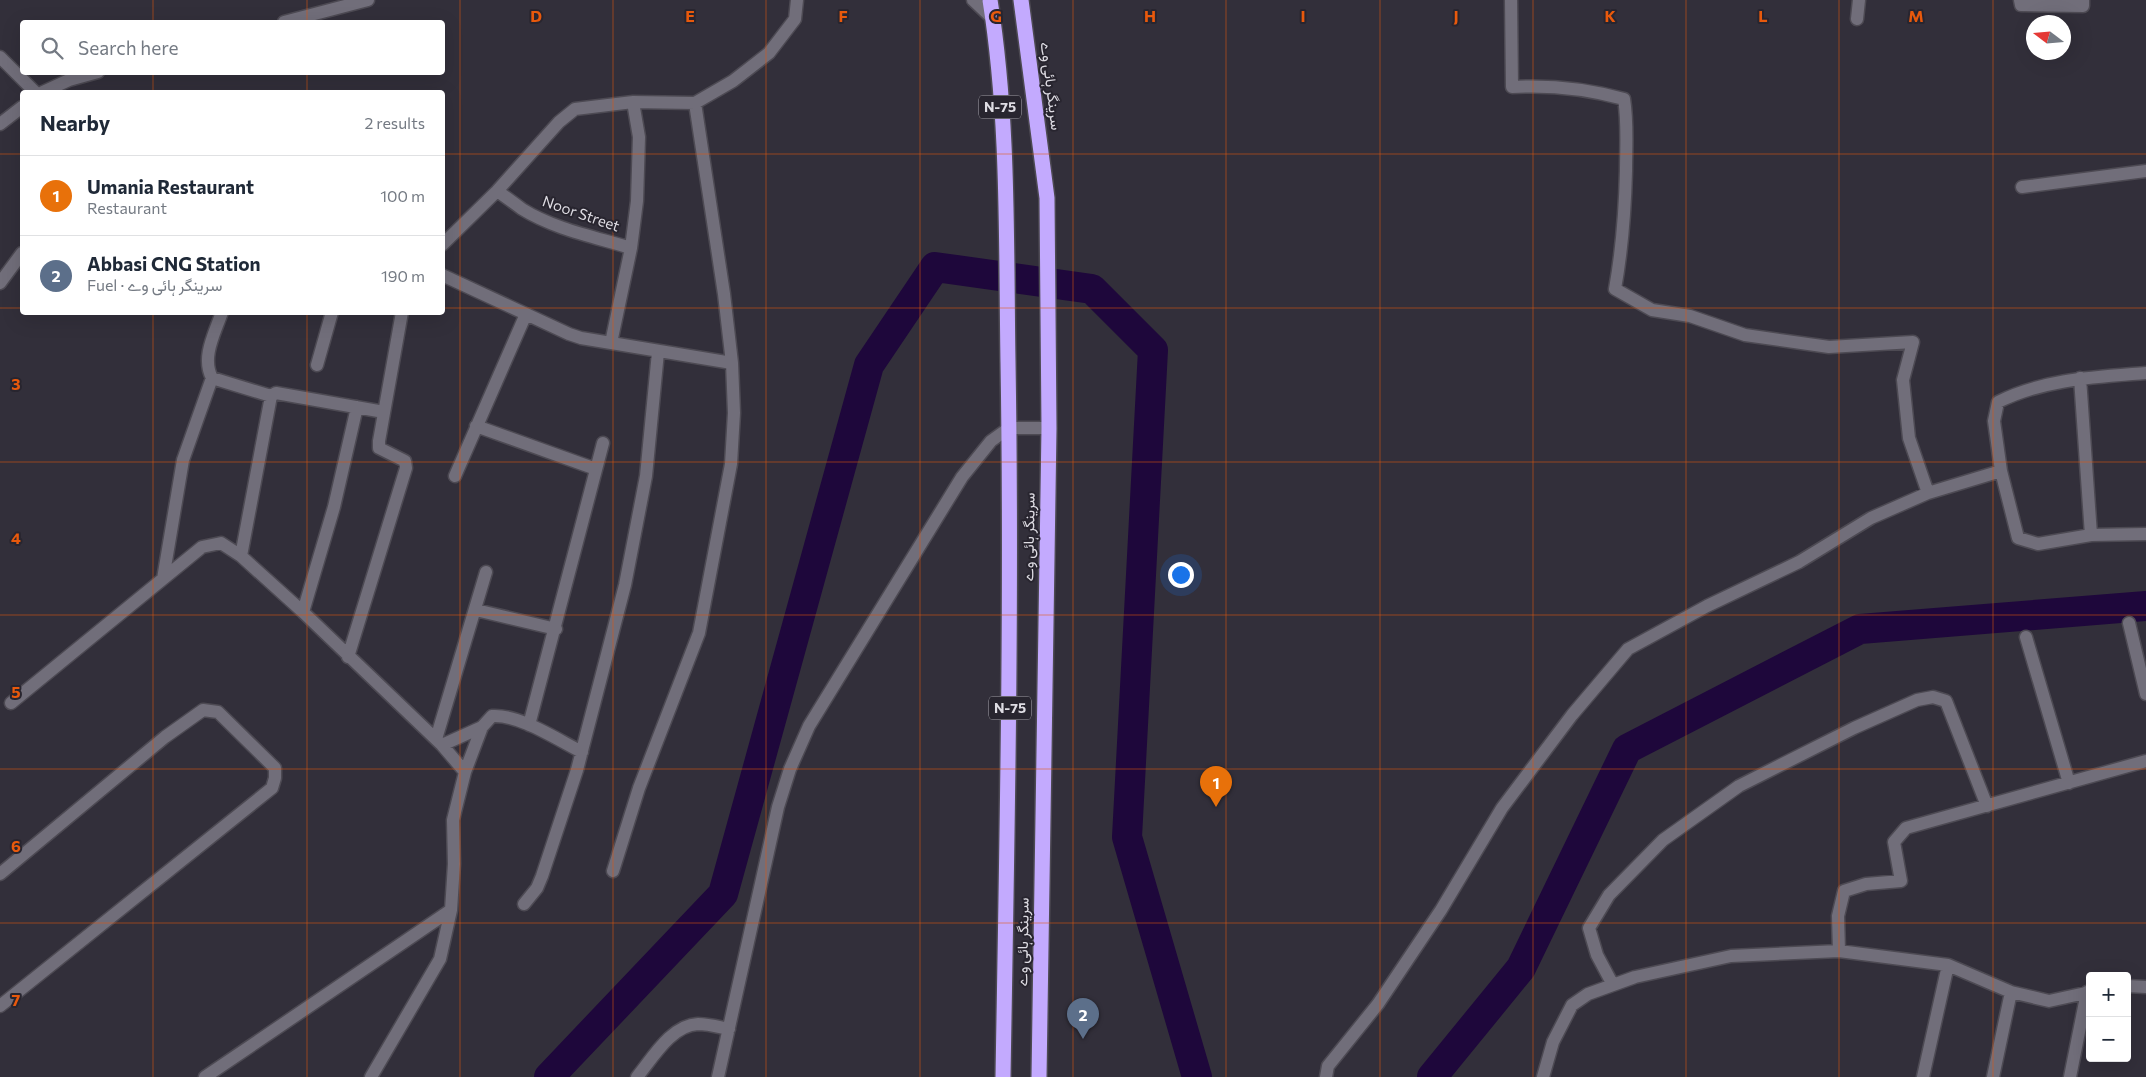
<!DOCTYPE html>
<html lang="en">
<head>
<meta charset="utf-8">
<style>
	body { margin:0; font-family:Commissioner,Vazirmatn,sans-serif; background:#f6f6f7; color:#1f2937 }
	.controls { position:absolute; right:15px; bottom:15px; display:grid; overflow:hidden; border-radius:5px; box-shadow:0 5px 20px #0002 }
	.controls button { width:45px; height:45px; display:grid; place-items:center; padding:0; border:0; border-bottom:1px solid #e0e1e3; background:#fff; color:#1f2937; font:25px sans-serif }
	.compass { position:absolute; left:2026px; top:15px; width:45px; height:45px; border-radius:50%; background:#fff; box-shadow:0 5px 20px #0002; rotate:286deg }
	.you { position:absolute; left:1180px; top:574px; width:18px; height:18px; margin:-12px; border:4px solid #fff; border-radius:50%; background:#1a73e8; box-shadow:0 0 0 8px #1a73e833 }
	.badge { display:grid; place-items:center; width:32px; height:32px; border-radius:50%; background:#606f20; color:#fff; font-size:16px; font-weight:700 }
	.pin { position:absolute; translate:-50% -41px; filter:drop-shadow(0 1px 2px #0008) }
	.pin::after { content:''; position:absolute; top:26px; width:18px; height:15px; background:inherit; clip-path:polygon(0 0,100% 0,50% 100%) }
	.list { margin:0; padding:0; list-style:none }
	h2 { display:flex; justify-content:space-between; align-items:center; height:65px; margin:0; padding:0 20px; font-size:21px }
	h2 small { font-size:16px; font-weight:400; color:#747a83 }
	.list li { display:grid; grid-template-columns:32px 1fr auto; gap:15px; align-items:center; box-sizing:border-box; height:80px; padding:0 20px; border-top:1px solid #e0e1e3 }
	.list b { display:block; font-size:19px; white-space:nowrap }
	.list p { margin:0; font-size:16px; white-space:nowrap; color:#747a83 }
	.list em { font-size:16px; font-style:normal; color:#747a83 }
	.icon { flex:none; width:28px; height:28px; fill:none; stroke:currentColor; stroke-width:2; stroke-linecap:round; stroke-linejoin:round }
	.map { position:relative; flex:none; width:2146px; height:1077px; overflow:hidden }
	.search { position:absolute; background:#fff; box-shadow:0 5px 20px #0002; left:20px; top:20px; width:425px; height:55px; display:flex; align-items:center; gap:12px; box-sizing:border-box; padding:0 18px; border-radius:5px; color:#747a83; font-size:19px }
	.panel { position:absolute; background:#fff; box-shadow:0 5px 20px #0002; left:20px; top:90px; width:425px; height:225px; border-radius:5px }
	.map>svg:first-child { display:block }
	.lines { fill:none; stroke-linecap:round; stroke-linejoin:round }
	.river { stroke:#1e073b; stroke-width:30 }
	.street-casing { stroke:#4d4a53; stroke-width:15 }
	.highway-casing { stroke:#4d4a53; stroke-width:18 }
	.street { stroke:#716e7a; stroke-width:12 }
	.highway { stroke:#c3aafe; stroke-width:15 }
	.grid { fill:none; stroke:#e8590c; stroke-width:1; stroke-opacity:0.55 }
	.labels { text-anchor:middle; stroke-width:4; stroke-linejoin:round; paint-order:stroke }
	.shield { fill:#28252f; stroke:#a7a5ad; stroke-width:1 }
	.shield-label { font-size:14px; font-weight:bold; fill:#dedce3 }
	.street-label { font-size:15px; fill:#dedce3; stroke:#28252f }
	.grid-label { font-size:16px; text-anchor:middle; font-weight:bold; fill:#e8590c; stroke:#28252f; stroke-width:4; stroke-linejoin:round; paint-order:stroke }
</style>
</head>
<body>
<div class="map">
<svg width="2146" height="1077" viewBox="0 0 2146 1077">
	<rect width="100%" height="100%" fill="#322f3a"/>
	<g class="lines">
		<path class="river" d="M 549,1077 L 723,894 L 869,365 L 935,267 L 1092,289 L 1153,350 L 1127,837 L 1197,1077
			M 1432,1077 L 1521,968 L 1627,749 L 1860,629 L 2146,606"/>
		<defs>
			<path id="street" d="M 973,0 L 993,19
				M 1511,0 L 1512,87 C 1549,85 1588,89 1624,99 C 1628,123 1626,147 1626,171 C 1625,211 1622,250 1615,289 L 1652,310 L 1690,316 L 1745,335 L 1829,347 L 1913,342 L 1903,380 L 1909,438 L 1928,493
				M 2020,0 L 2021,5 L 2083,6 L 2083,0
				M 1857,19 L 1859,0
				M 284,22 L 368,0
				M 0,57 L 35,92
				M 43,92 L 69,80 L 98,72
				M 0,124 L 22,107
				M 2022,187 L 2146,171
				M 497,191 C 506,197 514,203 522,209 C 554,229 595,237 631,248
				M 442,245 L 497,191 L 559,122 L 575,109 L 633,102 L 695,103 L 733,81 L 769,53 L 795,19 L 797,0
				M 442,275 L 569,334 L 581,338 L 732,363
				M 0,283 L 22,253
				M 611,343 L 631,248 L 637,201 L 639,137 L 633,102
				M 317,365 L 332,312
				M 2146,373 C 2096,377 2044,379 1998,402 L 1994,421 L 2001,471 L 2018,538 L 2038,544 L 2091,535 L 2146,534
				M 212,378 L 271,396
				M 2080,378 L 2091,535
				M 476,426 L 596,469
				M 455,476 L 526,314
				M 241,556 L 271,396 L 276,393 L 384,412
				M 163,579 L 183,460 L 212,378 C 201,357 215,333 222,312
				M 476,610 L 556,629
				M 303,612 L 334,507 L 357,407
				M 2129,623 L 2146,694
				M 2026,637 L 2069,783
				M 348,657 L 406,468 L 405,461 L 379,448 L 379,441 L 402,312
				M 11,703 L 202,547 L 221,543 L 241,556 L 303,612 L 442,745 L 482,727 L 492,716 C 519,714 558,740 582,752
				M 529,725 L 603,443
				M 436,739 L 486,572
				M 465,772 L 482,727
				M 613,871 L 639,788 L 699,633 L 731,464 L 734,413 L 732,363 L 724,294 L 695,103
				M 0,874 L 165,737 L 203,710 L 218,712 L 275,768 L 275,778 L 272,788 L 0,1006
				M 524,904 L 537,888 L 542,876 L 577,770 L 625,585 L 646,476 L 658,352
				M 1839,951 L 1838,916 L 1844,891 L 1866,884 L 1901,881 L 1894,842 L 1906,828 L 2146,761
				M 1613,985 L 1597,955 L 1589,928 L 1609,895 L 1663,840 L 1739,786 L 1854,728 L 1917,700 L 1933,697 L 1946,701 L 1987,806
				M 2127,986 L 2146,987
				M 205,1077 L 451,910
				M 371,1077 L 440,959 L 451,910 L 454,864 L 453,820 L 465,772 L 442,745
				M 637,1077 C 652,1059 671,1025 698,1024 C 708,1024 719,1027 729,1029
				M 718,1077 L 778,807 L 790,769 L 809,726 L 962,477 L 991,441 L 1009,428 L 1049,428
				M 1326,1077 L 1328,1066 L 1378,1004 L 1441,910 L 1502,808 L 1572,715 L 1628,649 L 1707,606 L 1799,562 L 1871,518 L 1928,493 L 2001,471
				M 1543,1077 L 1553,1042 L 1572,1005 L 1588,994 L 1635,977 L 1731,956 L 1839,951 L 1948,965 L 2011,992 L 2049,1001 L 2090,992
				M 1923,1077 L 1948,965
				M 1993,1077 L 2011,992
				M 2070,1077 L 2087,992"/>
			<path id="highway" d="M 990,0 C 1009,119 1006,242 1008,362 C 1012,600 1007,839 1003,1077
				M 1021,0 L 1047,198 L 1049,428 L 1039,1077"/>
		</defs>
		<use href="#street" class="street-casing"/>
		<use href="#highway" class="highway-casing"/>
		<use href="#street" class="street"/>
		<use href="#highway" class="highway"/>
	</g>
	<path class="grid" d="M 153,0 L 153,22M 307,0 L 307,22M 460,0 L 460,1077M 613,0 L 613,1077M 766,0 L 766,1077M 920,0 L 920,1077M 1073,0 L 1073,1077M 1226,0 L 1226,1077M 1380,0 L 1380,1077M 1533,0 L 1533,1077M 1686,0 L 1686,1077M 1839,0 L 1839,1077M 1993,0 L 1993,1077M 153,72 L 153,92M 307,72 L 307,92M 0,154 L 22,154M 442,154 L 2146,154M 0,308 L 22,308M 442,308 L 2146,308M 153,312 L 153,1077M 307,312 L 307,1077M 0,462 L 2146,462M 0,615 L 2146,615M 0,769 L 2146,769M 0,923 L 2146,923"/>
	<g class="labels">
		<g class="shield">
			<rect x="979" y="95.5" width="42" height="23" rx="4"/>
			<rect x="989" y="696.5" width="42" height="23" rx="4"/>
		</g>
		<g class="shield-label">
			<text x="1000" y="112">N-75</text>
			<text x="1010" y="713">N-75</text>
		</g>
		<g class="street-label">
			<text transform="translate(1051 86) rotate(83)" y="5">سرینگر ہائی وے</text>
			<text transform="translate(581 214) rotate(19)" y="5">Noor Street</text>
			<text transform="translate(1029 537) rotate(-89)" y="5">سرینگر ہائی وے</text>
			<text transform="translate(1023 942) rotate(-89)" y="5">سرینگر ہائی وے</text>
		</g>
	</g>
	<g class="grid-label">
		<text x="536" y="22">D</text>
		<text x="690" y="22">E</text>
		<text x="843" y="22">F</text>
		<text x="996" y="22">G</text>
		<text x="1150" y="22">H</text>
		<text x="1303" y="22">I</text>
		<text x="1456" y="22">J</text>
		<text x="1610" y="22">K</text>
		<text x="1763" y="22">L</text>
		<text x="1916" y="22">M</text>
		<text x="16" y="390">3</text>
		<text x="16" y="544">4</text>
		<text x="16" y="698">5</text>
		<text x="16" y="852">6</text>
		<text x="16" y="1006">7</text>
	</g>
</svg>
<div class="controls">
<button>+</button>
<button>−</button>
</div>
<svg class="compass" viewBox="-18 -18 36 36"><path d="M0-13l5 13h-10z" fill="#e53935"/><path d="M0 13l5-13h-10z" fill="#747a83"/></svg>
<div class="you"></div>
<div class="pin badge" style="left:1216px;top:807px;background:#e8710a">1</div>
<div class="pin badge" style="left:1083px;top:1039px;background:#5c6f8a">2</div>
<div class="search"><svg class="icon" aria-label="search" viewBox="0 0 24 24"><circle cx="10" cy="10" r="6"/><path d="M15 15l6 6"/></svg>Search here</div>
<section class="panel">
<h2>Nearby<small>2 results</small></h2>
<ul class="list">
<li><span class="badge" style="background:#e8710a">1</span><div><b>Umania Restaurant</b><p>Restaurant</p></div><em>100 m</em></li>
<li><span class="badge" style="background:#5c6f8a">2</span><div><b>Abbasi CNG Station</b><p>Fuel · سرینگر ہائی وے</p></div><em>190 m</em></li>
</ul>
</section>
</div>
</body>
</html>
